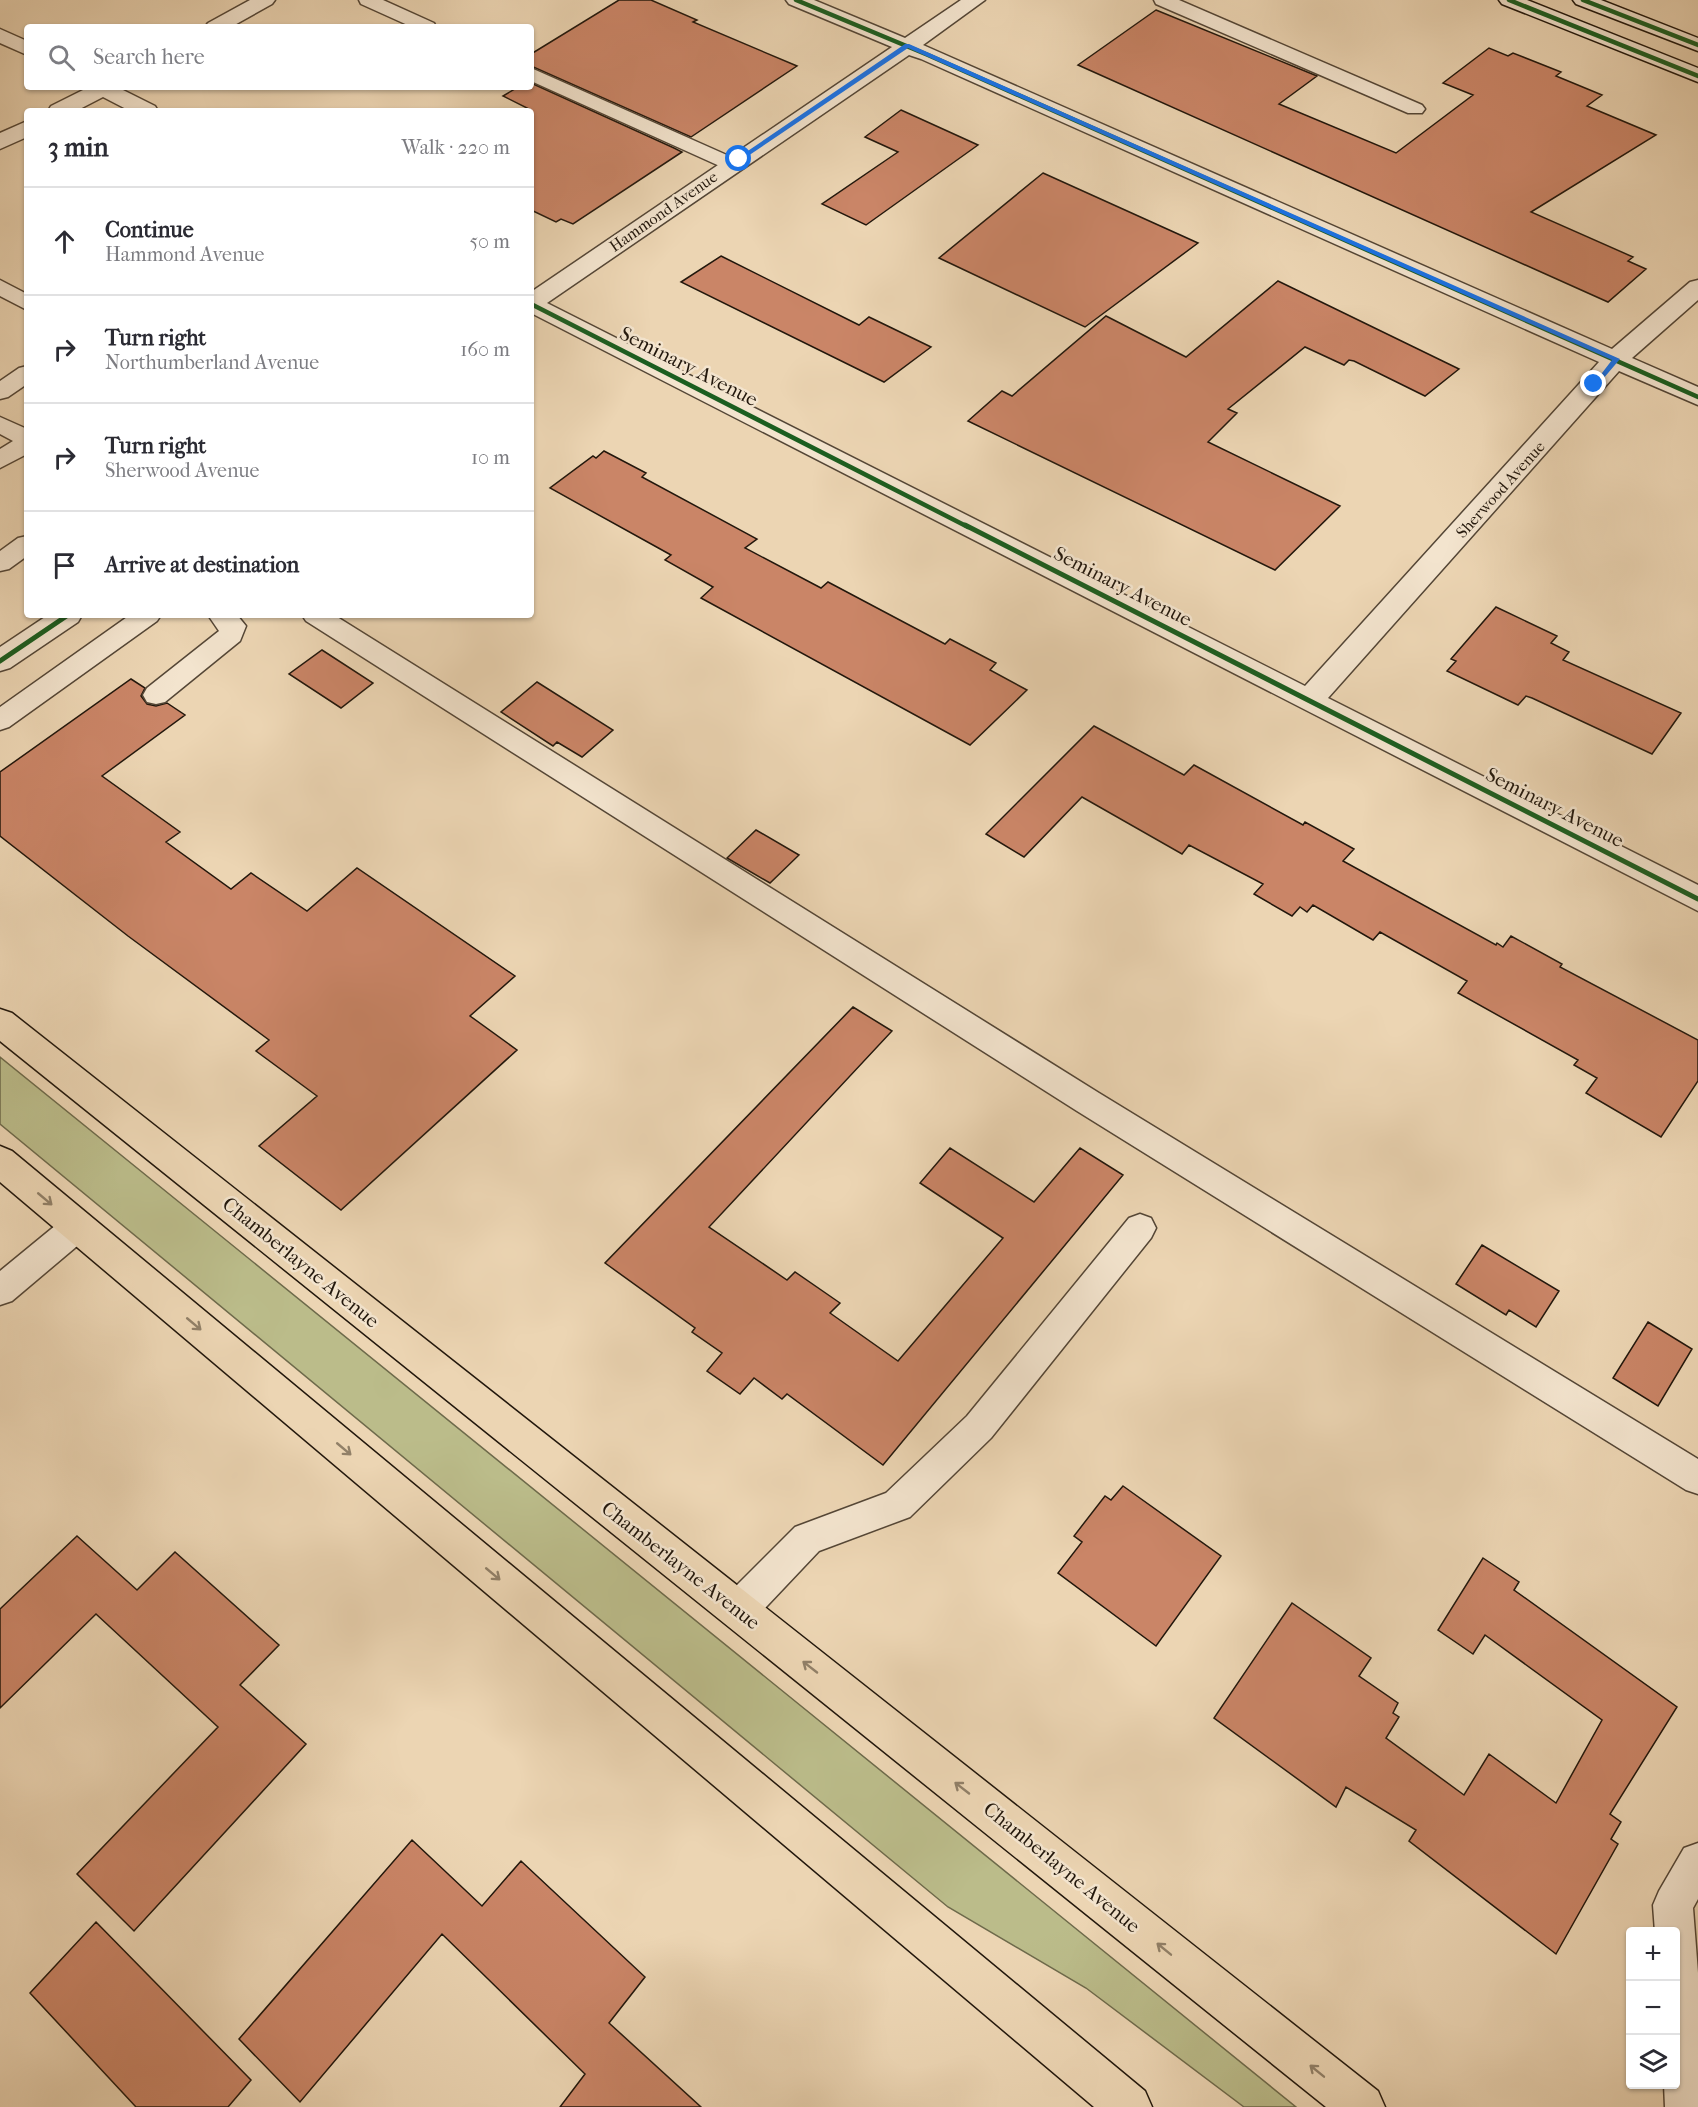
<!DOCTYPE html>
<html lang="en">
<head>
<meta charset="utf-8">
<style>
	body { margin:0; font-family:"IM FELL French Canon",serif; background:#f2f2f3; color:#2b2b33 }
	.controls { position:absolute; right:18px; bottom:18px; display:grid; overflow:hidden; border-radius:6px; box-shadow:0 2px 4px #0004 }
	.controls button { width:54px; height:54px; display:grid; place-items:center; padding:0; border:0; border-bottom:2px solid #e1e1e2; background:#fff; color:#2b2b33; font:30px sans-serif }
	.stop { position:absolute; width:18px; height:18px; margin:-14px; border:4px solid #1a73e8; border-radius:50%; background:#fff }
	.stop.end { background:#1a73e8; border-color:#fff; box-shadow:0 2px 6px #0008 }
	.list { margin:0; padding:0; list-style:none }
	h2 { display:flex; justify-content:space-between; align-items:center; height:78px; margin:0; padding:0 24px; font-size:26px }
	h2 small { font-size:20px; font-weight:400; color:#7c7c81 }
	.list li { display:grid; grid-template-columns:39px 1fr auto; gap:18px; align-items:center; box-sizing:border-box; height:108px; padding:0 24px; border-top:2px solid #e1e1e2 }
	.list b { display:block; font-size:22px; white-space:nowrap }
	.list p { margin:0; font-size:20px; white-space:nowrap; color:#7c7c81 }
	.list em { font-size:20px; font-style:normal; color:#7c7c81 }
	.icon { flex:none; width:33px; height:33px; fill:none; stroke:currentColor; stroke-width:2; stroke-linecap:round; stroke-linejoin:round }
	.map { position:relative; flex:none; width:1698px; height:2107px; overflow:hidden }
	.search { position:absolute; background:#fff; box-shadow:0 2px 4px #0004; left:24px; top:24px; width:510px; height:66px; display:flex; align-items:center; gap:15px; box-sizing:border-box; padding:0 21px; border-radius:6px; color:#7c7c81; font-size:22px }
	.panel { position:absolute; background:#fff; box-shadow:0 2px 4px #0004; left:24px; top:108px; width:510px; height:510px; border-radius:6px }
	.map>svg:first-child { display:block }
	.green { fill:#bbbc8a; stroke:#6e6a4b; stroke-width:1.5 }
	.building { fill:#ca8567; stroke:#22170c; stroke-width:1.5 }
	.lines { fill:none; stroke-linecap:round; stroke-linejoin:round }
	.lane-casing { stroke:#544636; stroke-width:3 }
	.street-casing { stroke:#544636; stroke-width:3 }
	.secondary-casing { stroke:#22170c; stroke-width:3 }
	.primary-casing { stroke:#22170c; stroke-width:3 }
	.lane { fill:#f3e4ce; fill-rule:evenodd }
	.street { fill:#f3e4ce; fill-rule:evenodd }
	.secondary { fill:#f3e4ce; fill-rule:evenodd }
	.primary { fill:#ecd5b3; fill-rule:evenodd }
	.cycleway-far1-casing { stroke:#f3e4ce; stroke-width:8 }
	.cycleway-casing { stroke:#f3e4ce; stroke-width:9 }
	.cycleway-far1 { stroke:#1b5e20; stroke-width:4.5 }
	.cycleway { stroke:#1b5e20; stroke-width:5 }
	.oneway { stroke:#918068 }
	.route { fill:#1a73e8 }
	.labels { text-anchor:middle; stroke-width:5; stroke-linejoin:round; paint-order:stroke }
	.far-street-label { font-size:16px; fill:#22170c; stroke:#f3e4ce }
	.street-label { font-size:20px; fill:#22170c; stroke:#f3e4ce }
</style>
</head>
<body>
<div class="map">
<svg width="1698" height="2107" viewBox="0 0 1698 2107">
	<rect width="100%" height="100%" fill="#ecd5b3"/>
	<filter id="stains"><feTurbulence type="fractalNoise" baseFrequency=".00333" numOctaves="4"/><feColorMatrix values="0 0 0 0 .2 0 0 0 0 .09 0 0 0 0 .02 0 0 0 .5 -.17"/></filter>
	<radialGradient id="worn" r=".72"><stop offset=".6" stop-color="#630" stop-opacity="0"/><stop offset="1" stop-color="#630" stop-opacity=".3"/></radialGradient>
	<path class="green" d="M 0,1057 L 1296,2107 L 1244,2107 L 1086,1988 L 948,1907 L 0,1124 Z"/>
	<path class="building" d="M 619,0 L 651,0 L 697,20 L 693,22 L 797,66 L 691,137 L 531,66 L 531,54 Z
		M 1156,10 L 1317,76 L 1279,104 L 1396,153 L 1473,95 L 1443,83 L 1489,48 L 1508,56 L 1513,53 L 1561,72 L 1556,76 L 1602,95 L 1587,106 L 1656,135 L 1531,212 L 1633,257 L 1628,261 L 1646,269 L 1608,302 L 1078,65 Z
		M 531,83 L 674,148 L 682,152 L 573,224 L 561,219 L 556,222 L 531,210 L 531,110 L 503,96 L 518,87 L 531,87 Z
		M 901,110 L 978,145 L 866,225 L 822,204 L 898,152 L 865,137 Z
		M 1043,173 L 1198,243 L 1085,327 L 939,258 Z
		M 721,256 L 859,325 L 869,317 L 931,347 L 884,382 L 681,282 Z
		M 1278,281 L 1459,369 L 1425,396 L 1354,361 L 1349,360 L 1344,365 L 1305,347 L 1228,409 L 1237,413 L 1208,442 L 1340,506 L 1275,570 L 968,421 L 1002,391 L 1012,396 L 1106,316 L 1186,357 Z
		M 604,451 L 646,473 L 642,477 L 757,539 L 745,548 L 821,588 L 828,582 L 945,644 L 950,639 L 996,663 L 990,670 L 1027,690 L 970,745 L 701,598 L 713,587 L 665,560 L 671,555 L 550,488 L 593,456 L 596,458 Z
		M 1496,607 L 1557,636 L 1551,643 L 1569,652 L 1563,660 L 1681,713 L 1652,754 L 1532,698 L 1526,696 L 1518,705 L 1447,671 L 1456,661 L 1451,659 Z
		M 322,650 L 373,683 L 341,708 L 289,674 Z
		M 131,679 L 145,688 L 141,696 L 147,704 L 156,706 L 167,703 L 185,715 L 102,776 L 180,832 L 166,842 L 231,889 L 251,873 L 307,911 L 357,868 L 515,976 L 470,1016 L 517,1050 L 341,1210 L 259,1146 L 317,1096 L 256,1051 L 269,1040 L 128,936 L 0,836 L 0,772 Z
		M 537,682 L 613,730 L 582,757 L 557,742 L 553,746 L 501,712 Z
		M 1094,726 L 1184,775 L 1194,765 L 1303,825 L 1305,822 L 1354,849 L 1343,861 L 1496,945 L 1497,943 L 1503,947 L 1511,936 L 1562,964 L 1560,967 L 1698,1040 L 1698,1081 L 1661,1137 L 1586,1093 L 1597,1078 L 1574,1065 L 1578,1060 L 1458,993 L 1467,981 L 1380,932 L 1373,940 L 1313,905 L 1307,912 L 1300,907 L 1292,916 L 1254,894 L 1263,884 L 1189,845 L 1182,854 L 1082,797 L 1024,857 L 986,834 Z
		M 756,830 L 799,855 L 770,883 L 727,858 Z
		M 853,1007 L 892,1031 L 709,1227 L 787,1280 L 795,1272 L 840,1303 L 830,1313 L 898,1361 L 1003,1238 L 920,1183 L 950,1148 L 1034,1202 L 1080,1148 L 1123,1175 L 883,1465 L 787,1394 L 782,1399 L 754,1378 L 740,1394 L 707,1371 L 722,1353 L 692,1332 L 695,1328 L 605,1263 Z
		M 1482,1245 L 1559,1291 L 1536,1327 L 1509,1310 L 1506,1315 L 1456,1284 Z
		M 1648,1322 L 1692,1349 L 1658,1406 L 1613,1378 Z
		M 1123,1486 L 1221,1556 L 1156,1646 L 1058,1573 L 1082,1542 L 1074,1536 L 1105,1496 L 1111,1500 Z
		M 77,1536 L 137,1590 L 175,1552 L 279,1645 L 240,1685 L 306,1744 L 134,1931 L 77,1874 L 218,1727 L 96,1614 L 0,1708 L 0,1609 Z
		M 1483,1558 L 1519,1582 L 1514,1590 L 1677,1707 L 1610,1814 L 1621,1822 L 1611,1839 L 1618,1844 L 1556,1954 L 1409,1841 L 1416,1830 L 1346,1787 L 1336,1807 L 1214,1718 L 1292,1603 L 1371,1658 L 1359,1676 L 1398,1703 L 1393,1713 L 1399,1717 L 1386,1738 L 1464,1795 L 1489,1754 L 1556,1803 L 1602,1720 L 1485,1635 L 1473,1654 L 1438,1630 Z
		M 412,1840 L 482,1906 L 521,1861 L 645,1977 L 609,2023 L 701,2107 L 560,2107 L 585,2074 L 442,1934 L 300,2102 L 239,2039 Z
		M 96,1922 L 251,2080 L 228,2107 L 136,2107 L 30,1993 Z"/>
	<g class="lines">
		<defs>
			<path id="lane" d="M 359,0 L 383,0 L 434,23 L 436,27 L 412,27 L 361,4 Z
				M 1154,0 L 1179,0 L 1422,105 L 1425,109 L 1422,113 L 1408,113 L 1156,4 Z
				M 531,68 L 738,160 L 741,164 L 738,168 L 724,168 L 531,81 Z
				M 0,280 L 27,294 L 27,310 L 0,296 Z
				M 27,366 L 27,384 L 8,397 L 0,399 L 0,381 L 19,368 Z
				M 0,417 L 27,429 L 27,454 L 0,468 L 0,449 L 13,441 L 0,434 Z
				M 27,536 L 27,556 L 9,569 L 0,571 L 0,551 L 18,538 Z
				M 130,615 L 161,615 L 157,621 L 9,727 L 0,730 L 0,707 Z
				M 208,615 L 237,615 L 246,626 L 240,641 L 165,702 L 156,704 L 147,702 L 143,695 L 147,688 L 219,631 Z
				M 302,615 L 334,615 L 1099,1093 L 1698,1459 L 1698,1494 L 1686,1490 L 1077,1111 L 306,621 Z
				M 78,1212 L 89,1216 L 94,1226 L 89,1236 L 12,1301 L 0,1305 L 0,1271 L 67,1216 Z
				M 1140,1214 L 1151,1218 L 1156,1228 L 1151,1238 L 991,1438 L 910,1517 L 819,1551 L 751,1623 L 738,1628 L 725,1623 L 720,1610 L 725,1597 L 795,1527 L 886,1493 L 967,1416 L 1129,1218 Z
				M 1698,1843 L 1698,1899 L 1693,1908 L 1698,1973 L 1698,2107 L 1665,2107 L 1664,2084 L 1676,2084 L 1676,1932 L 1655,1932 L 1653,1905 L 1659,1891 L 1684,1848 Z"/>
			<path id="street" d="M 250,0 L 275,0 L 272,4 L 231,27 L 205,27 L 208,23 Z
				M 786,0 L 814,0 L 905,38 L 961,0 L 985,0 L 923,45 L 1612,349 L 1690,282 L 1698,280 L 1698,300 L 1632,358 L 1698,387 L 1698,405 L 1619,371 L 1328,698 L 1698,885 L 1698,911 L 531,313 L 531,292 L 892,47 L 789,4 ZM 909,55 L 921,59 L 1599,362 L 1305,686 L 547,303 Z
				M 0,29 L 27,41 L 27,55 L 0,43 Z
				M 89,87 L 117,87 L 155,106 L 158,111 L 130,111 L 103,97 L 76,111 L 48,111 L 51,106 Z
				M 27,121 L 27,137 L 0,149 L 0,133 Z
				M 48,615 L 82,615 L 78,622 L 10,668 L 0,671 L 0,647 Z"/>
			<path id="secondary" d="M 1499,0 L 1527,0 L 1698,68 L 1698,82 L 1502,4 Z
				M 1573,0 L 1601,0 L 1698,38 L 1698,51 L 1576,4 Z"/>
			<path id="primary" d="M 0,1009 L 12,1013 L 1378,2091 L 1385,2107 L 1326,2107 L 0,1041 Z
				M 0,1146 L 12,1151 L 1145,2091 L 1152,2107 L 1094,2107 L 0,1182 Z"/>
		</defs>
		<use href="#lane" class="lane-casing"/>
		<use href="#street" class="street-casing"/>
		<use href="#secondary" class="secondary-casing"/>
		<use href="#primary" class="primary-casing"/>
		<use href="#lane" class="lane"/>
		<use href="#street" class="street"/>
		<use href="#secondary" class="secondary"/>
		<use href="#primary" class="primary"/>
		<defs>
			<path id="cycleway-far1" d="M 796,0 L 928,55 L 1698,397
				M 1509,0 L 1698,76
				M 1583,0 L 1698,45
				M 531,304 L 968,527"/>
			<path id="cycleway" d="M 965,525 L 1698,899
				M 0,661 L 68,615"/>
		</defs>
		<use href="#cycleway-far1" class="cycleway-far1-casing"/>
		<use href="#cycleway" class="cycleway-casing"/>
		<use href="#cycleway-far1" class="cycleway-far1"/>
		<use href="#cycleway" class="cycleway"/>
	</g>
	<defs><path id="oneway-shaft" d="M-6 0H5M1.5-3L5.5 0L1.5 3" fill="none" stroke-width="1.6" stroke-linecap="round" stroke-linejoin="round" transform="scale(1.5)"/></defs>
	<g class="oneway">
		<use href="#oneway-shaft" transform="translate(45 1199) rotate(40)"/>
		<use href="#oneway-shaft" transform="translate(194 1324) rotate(40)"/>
		<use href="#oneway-shaft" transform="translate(344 1449) rotate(40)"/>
		<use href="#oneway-shaft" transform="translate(493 1574) rotate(40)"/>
		<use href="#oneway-shaft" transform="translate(810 1667) rotate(-142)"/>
		<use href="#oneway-shaft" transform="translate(962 1788) rotate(-142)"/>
		<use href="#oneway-shaft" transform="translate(1164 1949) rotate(-141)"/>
		<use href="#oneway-shaft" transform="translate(1317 2071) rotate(-141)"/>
	</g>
	<path class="route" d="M 905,44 L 909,44 L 1620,359 L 1597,386 L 1592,386 L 1612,360 L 908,48 L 742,160 L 736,159 Z"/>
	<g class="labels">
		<g class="far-street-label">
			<text transform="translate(663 211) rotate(-35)" y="6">Hammond Avenue</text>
			<text transform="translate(1500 489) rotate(-48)" y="6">Sherwood Avenue</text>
		</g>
		<g class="street-label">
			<text transform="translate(689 366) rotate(27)" y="7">Seminary Avenue</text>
			<text transform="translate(1123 586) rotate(27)" y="7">Seminary Avenue</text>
			<text transform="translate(1555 807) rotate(27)" y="7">Seminary Avenue</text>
			<text transform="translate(301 1262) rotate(39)" y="7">Chamberlayne Avenue</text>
			<text transform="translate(681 1565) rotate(38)" y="7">Chamberlayne Avenue</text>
			<text transform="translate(1062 1867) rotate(39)" y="7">Chamberlayne Avenue</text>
		</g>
	</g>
	<rect width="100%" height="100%" filter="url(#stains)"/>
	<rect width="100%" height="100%" fill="url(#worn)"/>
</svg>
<div class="controls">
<button>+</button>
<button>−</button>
<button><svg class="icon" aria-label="layers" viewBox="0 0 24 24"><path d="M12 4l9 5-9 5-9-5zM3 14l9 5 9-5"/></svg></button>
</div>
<div class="stop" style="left:739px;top:159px"></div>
<div class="stop end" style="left:1594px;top:384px"></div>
<div class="search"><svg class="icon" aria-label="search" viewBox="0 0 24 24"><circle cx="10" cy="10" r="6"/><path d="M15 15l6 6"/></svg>Search here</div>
<section class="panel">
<h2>3 min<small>Walk · 220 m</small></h2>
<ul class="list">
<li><svg class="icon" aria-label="ahead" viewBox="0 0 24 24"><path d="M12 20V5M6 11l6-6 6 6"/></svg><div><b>Continue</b><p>Hammond Avenue</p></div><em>50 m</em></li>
<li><svg class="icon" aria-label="right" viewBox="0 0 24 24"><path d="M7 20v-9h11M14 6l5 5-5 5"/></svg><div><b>Turn right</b><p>Northumberland Avenue</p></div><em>160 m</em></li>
<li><svg class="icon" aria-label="right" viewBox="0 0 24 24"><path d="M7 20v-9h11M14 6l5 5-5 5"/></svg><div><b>Turn right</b><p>Sherwood Avenue</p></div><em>10 m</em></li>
<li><svg class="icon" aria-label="arrive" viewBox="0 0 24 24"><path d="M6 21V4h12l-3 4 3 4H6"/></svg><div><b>Arrive at destination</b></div></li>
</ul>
</section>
</div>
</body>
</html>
